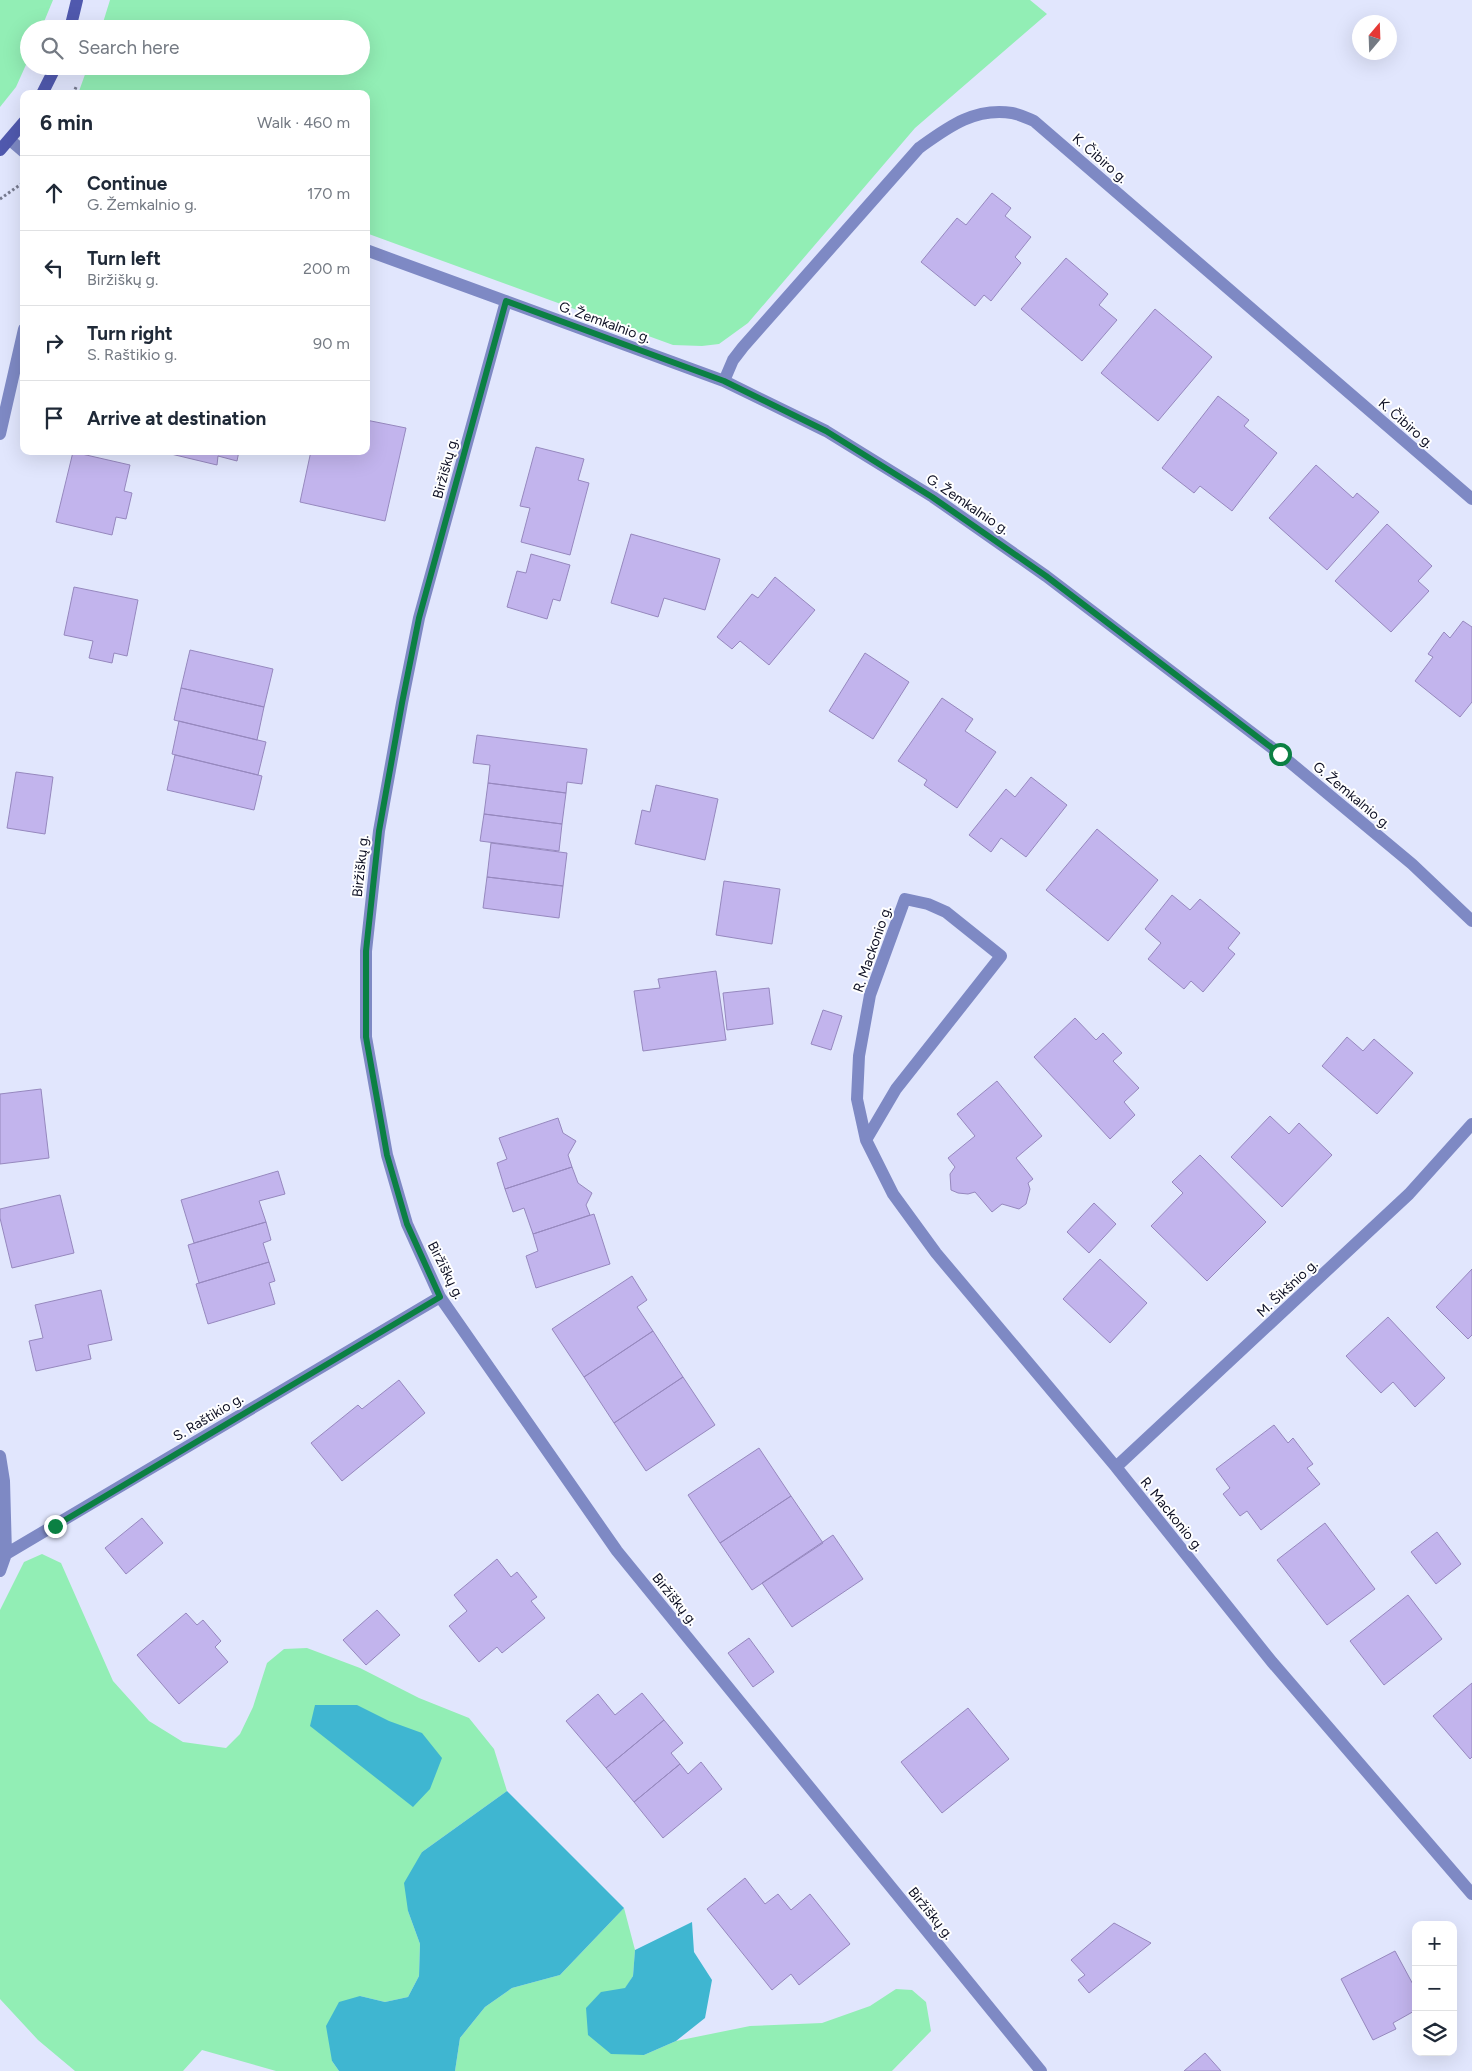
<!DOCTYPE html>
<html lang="en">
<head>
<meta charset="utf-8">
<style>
	body { margin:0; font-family:Figtree,sans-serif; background:#f6f6f7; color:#1f2937 }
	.controls { position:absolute; right:15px; bottom:15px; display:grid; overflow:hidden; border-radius:10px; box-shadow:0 5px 20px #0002 }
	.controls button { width:45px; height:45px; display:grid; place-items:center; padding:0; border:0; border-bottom:1px solid #e0e1e3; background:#fff; color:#1f2937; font:25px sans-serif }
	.compass { position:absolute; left:1352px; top:15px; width:45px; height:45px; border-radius:50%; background:#fff; box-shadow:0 5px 20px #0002; rotate:19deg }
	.stop { position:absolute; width:15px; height:15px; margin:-11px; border:4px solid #0b8043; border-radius:50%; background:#fff }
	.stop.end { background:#0b8043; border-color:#fff; box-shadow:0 1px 5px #0008 }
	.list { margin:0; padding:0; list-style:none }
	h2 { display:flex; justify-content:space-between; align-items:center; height:65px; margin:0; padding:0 20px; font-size:21px }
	h2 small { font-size:16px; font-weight:400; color:#747a83 }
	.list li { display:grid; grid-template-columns:32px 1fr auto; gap:15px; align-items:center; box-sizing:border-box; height:75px; padding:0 20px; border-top:1px solid #e0e1e3 }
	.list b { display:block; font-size:19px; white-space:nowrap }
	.list p { margin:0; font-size:16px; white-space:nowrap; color:#747a83 }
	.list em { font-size:16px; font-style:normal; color:#747a83 }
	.icon { flex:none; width:28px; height:28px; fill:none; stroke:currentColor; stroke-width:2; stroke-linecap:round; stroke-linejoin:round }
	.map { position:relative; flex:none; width:1472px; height:2071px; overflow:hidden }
	.search { position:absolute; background:#fff; box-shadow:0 5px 20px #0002; left:20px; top:20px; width:350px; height:55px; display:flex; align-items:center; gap:12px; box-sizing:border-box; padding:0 18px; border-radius:28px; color:#747a83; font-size:19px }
	.panel { position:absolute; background:#fff; box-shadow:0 5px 20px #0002; left:20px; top:90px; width:350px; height:365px; border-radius:10px }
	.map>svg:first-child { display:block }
	.green { fill:#92eeb5 }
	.water { fill:#3fb6d1 }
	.building { fill:#c2b4ed; stroke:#9688be }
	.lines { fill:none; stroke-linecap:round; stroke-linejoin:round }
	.path { stroke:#767a8f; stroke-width:3; stroke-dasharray:2.5 2.5; stroke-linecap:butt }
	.minor { stroke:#7e89c4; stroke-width:12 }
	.secondary { stroke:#5059ae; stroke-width:12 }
	.route { stroke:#0b8043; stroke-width:6 }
	.labels { text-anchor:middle; stroke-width:4; stroke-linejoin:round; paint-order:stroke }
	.street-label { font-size:14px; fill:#0d0f23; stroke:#fff }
</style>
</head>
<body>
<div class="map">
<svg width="1472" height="2071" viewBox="0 0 1472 2071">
	<rect width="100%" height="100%" fill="#e1e6fd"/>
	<path class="green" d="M 0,0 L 53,0 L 41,29 L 29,29 L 29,58 L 16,87 L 0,107 Z
		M 110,0 L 1030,0 L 1047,14 L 915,128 L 748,323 L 719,344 L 702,346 L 673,345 L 366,233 L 366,94 L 78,94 L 88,66 L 361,66 L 361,29 L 101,29 Z
		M 42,1554 L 61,1563 L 113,1681 L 149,1721 L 183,1742 L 226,1748 L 240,1734 L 253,1707 L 267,1663 L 284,1649 L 307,1648 L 360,1668 L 419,1698 L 469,1718 L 494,1749 L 507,1791 L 422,1852 L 408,1911 L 420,1944 L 419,1976 L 408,1997 L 385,2002 L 360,1996 L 332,2061 L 339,2071 L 276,2071 L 202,2050 L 183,2071 L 75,2071 L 38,2040 L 0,1999 L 0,1610 L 24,1562 Z
		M 624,1908 L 635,1950 L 633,1976 L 625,1989 L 614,1991 L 644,2055 L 676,2041 L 750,2026 L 822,2023 L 870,2006 L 896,1989 L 912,1990 L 926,2002 L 931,2031 L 892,2071 L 455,2071 L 460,2038 L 485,2007 L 512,1988 L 560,1975 Z"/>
	<path class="water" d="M 315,1705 L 357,1705 L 389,1721 L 422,1733 L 442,1758 L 430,1789 L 413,1807 L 310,1726 Z
		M 507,1791 L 624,1908 L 560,1975 L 512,1988 L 485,2007 L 460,2038 L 455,2071 L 339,2071 L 332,2061 L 326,2026 L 339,2002 L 360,1996 L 385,2002 L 408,1997 L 419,1976 L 420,1944 L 408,1911 L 404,1883 L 422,1852 Z
		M 692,1922 L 694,1952 L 712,1980 L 705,2018 L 676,2041 L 644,2055 L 611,2054 L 588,2035 L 586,2008 L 601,1992 L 625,1988 L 633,1976 L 635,1950 Z"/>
	<path class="building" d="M 992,193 L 1011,208 L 1005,216 L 1031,237 L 1015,257 L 1021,263 L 991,301 L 984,295 L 975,306 L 921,262 L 957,218 L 966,225 Z
		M 1066,258 L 1108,294 L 1099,305 L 1117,320 L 1082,361 L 1021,309 Z
		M 1155,309 L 1212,357 L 1158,421 L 1101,373 Z
		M 1218,396 L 1249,420 L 1244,426 L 1277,453 L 1232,511 L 1200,486 L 1194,493 L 1162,468 Z
		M 366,420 L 406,428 L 385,521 L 300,502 L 311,451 L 366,451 Z
		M 536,447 L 584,459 L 578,480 L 589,483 L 570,555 L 521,542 L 530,508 L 520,506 Z
		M 171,451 L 239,451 L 237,461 L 218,456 L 217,465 L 171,454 Z
		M 73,452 L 130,465 L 124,491 L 132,493 L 126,519 L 116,517 L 112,535 L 56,522 Z
		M 1316,465 L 1353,498 L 1357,493 L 1379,512 L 1327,570 L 1269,518 Z
		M 1387,524 L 1432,566 L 1418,581 L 1429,591 L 1391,632 L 1335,581 Z
		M 631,534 L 720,559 L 705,610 L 664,598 L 658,617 L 611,603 Z
		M 531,554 L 570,565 L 560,601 L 553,599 L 547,619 L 507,607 L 517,571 L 526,573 Z
		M 775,577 L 815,610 L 769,665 L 740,641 L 732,649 L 717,637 L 752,594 L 758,598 Z
		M 74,587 L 138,600 L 127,656 L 114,653 L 112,663 L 89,658 L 93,641 L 64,635 Z
		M 1463,621 L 1472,627 L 1472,702 L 1460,717 L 1415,681 L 1433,657 L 1428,654 L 1444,632 L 1450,638 Z
		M 190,650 L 273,669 L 264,707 L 181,688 Z
		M 865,653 L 909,682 L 873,739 L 829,711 Z
		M 181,688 L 264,707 L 257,740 L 174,720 Z
		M 942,698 L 973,719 L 965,731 L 996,752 L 957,808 L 924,785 L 927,780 L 898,761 Z
		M 179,721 L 266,742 L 258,775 L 172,754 Z
		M 477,735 L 587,749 L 582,784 L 567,782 L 566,793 L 488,783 L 490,765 L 473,763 Z
		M 175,755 L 262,776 L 254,810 L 167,790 Z
		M 16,772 L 53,777 L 45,834 L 7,828 Z
		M 1031,777 L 1067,805 L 1026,857 L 1001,838 L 991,852 L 969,835 L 1006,789 L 1015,797 Z
		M 488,783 L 566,793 L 562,824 L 484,814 Z
		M 656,785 L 718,799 L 705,860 L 635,844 L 642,810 L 650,812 Z
		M 484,814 L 562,824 L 559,851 L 480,841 Z
		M 1097,829 L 1158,880 L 1108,941 L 1046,890 Z
		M 491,843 L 567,853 L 563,886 L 487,877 Z
		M 487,877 L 563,886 L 559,918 L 483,908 Z
		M 724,881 L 780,889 L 772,944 L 716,935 Z
		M 1172,895 L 1190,910 L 1200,899 L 1240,933 L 1228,948 L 1235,954 L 1203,992 L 1191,981 L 1184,989 L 1148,959 L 1161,943 L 1145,929 Z
		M 716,971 L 726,1040 L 643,1051 L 634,991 L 660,988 L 658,979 Z
		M 769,988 L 773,1024 L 727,1030 L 723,993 Z
		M 823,1010 L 842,1016 L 831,1050 L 811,1044 Z
		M 1075,1018 L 1096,1040 L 1103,1033 L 1122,1053 L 1113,1061 L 1139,1088 L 1124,1102 L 1135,1115 L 1110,1139 L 1034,1057 Z
		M 1347,1037 L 1363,1051 L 1374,1039 L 1413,1073 L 1377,1114 L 1322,1066 Z
		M 997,1081 L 1042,1136 L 1016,1158 L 1033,1179 L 1028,1183 L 1030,1189 L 1026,1204 L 1019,1209 L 1002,1204 L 992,1212 L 975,1192 L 968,1194 L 958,1193 L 951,1190 L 950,1174 L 955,1167 L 948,1158 L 975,1136 L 957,1114 Z
		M 41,1089 L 49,1158 L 0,1164 L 0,1094 Z
		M 1270,1116 L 1289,1134 L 1299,1123 L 1332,1155 L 1282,1207 L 1231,1157 Z
		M 558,1118 L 563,1133 L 576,1141 L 568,1155 L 572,1167 L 505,1189 L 497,1163 L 507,1159 L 499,1138 Z
		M 1200,1155 L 1266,1222 L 1207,1281 L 1151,1226 L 1183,1193 L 1172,1182 Z
		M 572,1167 L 578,1183 L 592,1193 L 586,1205 L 590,1215 L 533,1234 L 524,1208 L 513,1212 L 505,1189 Z
		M 278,1171 L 285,1194 L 259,1201 L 266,1222 L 194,1243 L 181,1200 Z
		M 60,1195 L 74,1253 L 12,1268 L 0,1218 L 0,1209 Z
		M 1094,1203 L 1116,1224 L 1089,1253 L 1067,1232 Z
		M 594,1214 L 610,1264 L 536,1288 L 526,1256 L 538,1251 L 533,1234 Z
		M 266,1222 L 271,1240 L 263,1243 L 269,1262 L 199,1283 L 188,1245 Z
		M 1100,1259 L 1147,1303 L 1110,1343 L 1063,1299 Z
		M 269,1262 L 275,1281 L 269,1283 L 275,1304 L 208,1324 L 196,1284 Z
		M 1472,1269 L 1472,1335 L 1468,1339 L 1436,1307 Z
		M 632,1276 L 647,1300 L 637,1307 L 653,1331 L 584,1377 L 552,1329 Z
		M 101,1290 L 112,1340 L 88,1345 L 91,1359 L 36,1371 L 29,1341 L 43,1338 L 35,1305 Z
		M 1388,1317 L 1445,1378 L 1415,1407 L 1393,1382 L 1381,1393 L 1346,1356 Z
		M 653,1331 L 683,1377 L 614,1423 L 584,1377 Z
		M 683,1377 L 715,1425 L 646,1471 L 614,1423 Z
		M 399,1380 L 425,1413 L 342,1481 L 311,1443 L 358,1405 L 362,1409 Z
		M 1274,1425 L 1288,1443 L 1293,1438 L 1313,1464 L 1307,1468 L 1320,1484 L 1261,1530 L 1247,1511 L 1240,1516 L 1223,1494 L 1230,1488 L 1216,1469 Z
		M 759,1448 L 791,1496 L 720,1543 L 688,1495 Z
		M 791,1496 L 823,1543 L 752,1590 L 720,1543 Z
		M 142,1518 L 163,1543 L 126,1574 L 105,1548 Z
		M 1325,1523 L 1375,1589 L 1327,1625 L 1277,1560 Z
		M 1437,1532 L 1461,1564 L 1436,1584 L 1411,1552 Z
		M 833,1535 L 863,1579 L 792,1627 L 762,1583 Z
		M 497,1559 L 511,1577 L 517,1572 L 537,1597 L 531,1601 L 545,1618 L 502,1653 L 497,1647 L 479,1662 L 449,1626 L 467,1611 L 454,1595 Z
		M 1408,1595 L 1442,1639 L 1384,1685 L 1350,1641 Z
		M 377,1610 L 400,1635 L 366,1665 L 343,1640 Z
		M 186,1613 L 197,1625 L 203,1620 L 221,1641 L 215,1647 L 228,1662 L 179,1704 L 137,1655 Z
		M 749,1638 L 774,1672 L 753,1687 L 728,1653 Z
		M 1472,1683 L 1472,1757 L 1470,1759 L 1433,1716 Z
		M 642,1693 L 664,1720 L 606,1768 L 566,1721 L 598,1694 L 615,1715 Z
		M 968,1708 L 1009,1759 L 942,1813 L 901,1762 Z
		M 664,1720 L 683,1743 L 671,1753 L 680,1764 L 634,1802 L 606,1768 Z
		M 701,1762 L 722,1789 L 663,1838 L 634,1802 L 680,1764 L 688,1774 Z
		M 745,1878 L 765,1904 L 778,1894 L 791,1910 L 810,1894 L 850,1944 L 799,1985 L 791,1974 L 772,1990 L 707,1909 Z
		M 1114,1923 L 1151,1943 L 1089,1993 L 1078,1980 L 1085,1975 L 1071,1960 Z
		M 1395,1951 L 1416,1990 L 1416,2010 L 1393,2023 L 1396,2029 L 1373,2040 L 1341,1979 Z
		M 1205,2053 L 1221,2071 L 1184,2071 Z"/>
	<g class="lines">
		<path class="path" d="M 73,94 L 77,85
			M 0,199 L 24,182"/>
		<path class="minor" d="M 10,140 L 24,152
			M 366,250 L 724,381 L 826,431 L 933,497 L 1046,576 L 1280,754 L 1412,864 L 1472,921
			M 506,301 L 419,618 L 402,703 L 379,831 L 366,951 L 366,1037 L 387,1155 L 407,1224 L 440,1297 L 617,1551 L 1041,2071
			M 724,381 L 733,360 L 743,347 L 919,148 C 947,128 974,107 1012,113 C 1019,114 1027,118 1034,121 L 1472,499
			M 0,434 L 24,329
			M 866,1140 L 896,1089 L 1001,956 L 946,912 L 928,904 L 905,899 L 870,995 L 859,1056 L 857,1099 L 866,1140 L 893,1194 L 936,1253 L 1116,1467 L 1272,1662 L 1472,1894
			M 0,1456 L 4,1481 L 6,1554
			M 1116,1467 L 1409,1194 L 1472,1124
			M 0,1571 L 6,1554 L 440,1297"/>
		<path class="secondary" d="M 70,29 L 77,0
			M 42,94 L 56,66
			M 0,150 L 24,122"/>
	</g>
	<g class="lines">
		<path class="route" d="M 55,1526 L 440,1297 L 407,1224 L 387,1155 L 366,1037 L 366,951 L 379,831 L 402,703 L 419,618 L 506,301 L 724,381 L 826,431 L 932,497 L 1046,576 L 1280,754"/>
	</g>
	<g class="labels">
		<g class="street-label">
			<text transform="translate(1100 158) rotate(41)" y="5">K. Čibiro g.</text>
			<text transform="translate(605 322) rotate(20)" y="5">G. Žemkalnio g.</text>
			<text transform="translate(1406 423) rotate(41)" y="5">K. Čibiro g.</text>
			<text transform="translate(445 468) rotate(-75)" y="5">Biržiškų g.</text>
			<text transform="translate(968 504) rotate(34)" y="5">G. Žemkalnio g.</text>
			<text transform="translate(1352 795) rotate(40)" y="5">G. Žemkalnio g.</text>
			<text transform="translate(360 866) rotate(-84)" y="5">Biržiškų g.</text>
			<text transform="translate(872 949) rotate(-71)" y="5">R. Mackonio g.</text>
			<text transform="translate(446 1270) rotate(63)" y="5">Biržiškų g.</text>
			<text transform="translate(1287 1288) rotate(-43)" y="5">M. Šikšnio g.</text>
			<text transform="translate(208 1417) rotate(-31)" y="5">S. Raštikio g.</text>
			<text transform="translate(1172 1514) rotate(51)" y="5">R. Mackonio g.</text>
			<text transform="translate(675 1599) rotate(51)" y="5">Biržiškų g.</text>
			<text transform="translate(931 1913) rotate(51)" y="5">Biržiškų g.</text>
		</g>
	</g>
</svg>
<div class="controls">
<button>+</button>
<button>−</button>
<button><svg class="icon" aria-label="layers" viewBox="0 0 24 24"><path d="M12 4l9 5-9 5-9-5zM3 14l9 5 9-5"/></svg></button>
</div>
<svg class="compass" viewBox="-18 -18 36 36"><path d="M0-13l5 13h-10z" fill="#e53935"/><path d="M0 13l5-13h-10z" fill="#747a83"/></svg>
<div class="stop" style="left:1280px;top:754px"></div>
<div class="stop end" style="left:55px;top:1526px"></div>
<div class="search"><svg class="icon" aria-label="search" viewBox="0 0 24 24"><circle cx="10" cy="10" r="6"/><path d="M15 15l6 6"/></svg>Search here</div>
<section class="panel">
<h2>6 min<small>Walk · 460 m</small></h2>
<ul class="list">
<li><svg class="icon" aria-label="ahead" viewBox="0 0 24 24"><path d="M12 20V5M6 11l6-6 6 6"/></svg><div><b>Continue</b><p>G. Žemkalnio g.</p></div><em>170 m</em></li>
<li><svg class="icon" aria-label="left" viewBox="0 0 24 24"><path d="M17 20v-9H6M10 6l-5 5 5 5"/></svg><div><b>Turn left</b><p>Biržiškų g.</p></div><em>200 m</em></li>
<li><svg class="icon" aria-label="right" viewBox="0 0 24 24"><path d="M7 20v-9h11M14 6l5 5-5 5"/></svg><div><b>Turn right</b><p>S. Raštikio g.</p></div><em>90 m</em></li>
<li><svg class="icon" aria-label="arrive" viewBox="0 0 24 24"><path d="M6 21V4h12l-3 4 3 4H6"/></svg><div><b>Arrive at destination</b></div></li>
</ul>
</section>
</div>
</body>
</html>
